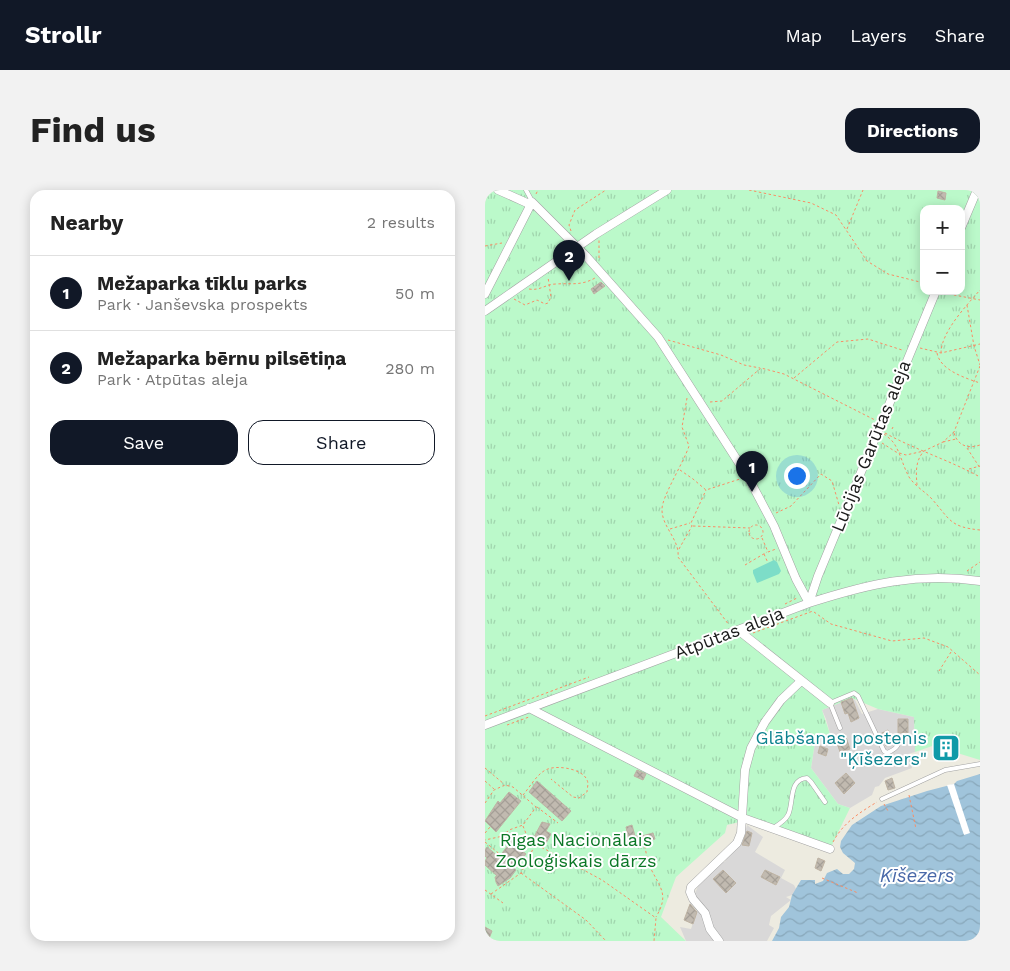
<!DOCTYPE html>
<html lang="en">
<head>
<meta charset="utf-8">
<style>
	body { margin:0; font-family:"Work Sans",sans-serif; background:#f2f2f2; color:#222 }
	.controls { position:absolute; right:15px; top:15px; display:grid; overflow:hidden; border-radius:10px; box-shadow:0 2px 12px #0003 }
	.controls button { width:45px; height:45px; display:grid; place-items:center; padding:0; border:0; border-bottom:1px solid #e0e0e0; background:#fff; color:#222; font:25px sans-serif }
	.you { position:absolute; left:311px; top:285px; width:18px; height:18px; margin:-12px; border:4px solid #fff; border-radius:50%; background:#1a73e8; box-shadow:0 0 0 8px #1a73e833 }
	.badge { display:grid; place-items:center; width:32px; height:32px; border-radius:50%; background:#111827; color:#fff; font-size:16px; font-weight:700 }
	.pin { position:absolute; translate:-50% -41px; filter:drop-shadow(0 1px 2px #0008) }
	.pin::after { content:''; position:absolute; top:26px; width:18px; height:15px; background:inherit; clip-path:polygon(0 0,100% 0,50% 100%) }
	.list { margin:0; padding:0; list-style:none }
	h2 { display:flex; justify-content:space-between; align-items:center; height:65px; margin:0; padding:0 20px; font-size:21px }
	h2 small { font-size:16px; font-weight:400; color:#767676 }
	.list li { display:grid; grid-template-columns:32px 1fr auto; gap:15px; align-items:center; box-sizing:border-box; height:75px; padding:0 20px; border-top:1px solid #e0e0e0 }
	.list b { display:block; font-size:19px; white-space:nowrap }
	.list p { margin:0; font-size:16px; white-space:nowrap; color:#767676 }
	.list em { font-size:16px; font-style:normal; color:#767676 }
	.actions { display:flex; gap:10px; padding:15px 20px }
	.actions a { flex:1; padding:11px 0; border:1px solid #111827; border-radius:15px; text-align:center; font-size:18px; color:#111827 }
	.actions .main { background:#111827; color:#fff }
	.map { position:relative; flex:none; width:495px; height:751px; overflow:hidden; border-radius:15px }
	header { display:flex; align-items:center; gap:30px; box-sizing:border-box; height:70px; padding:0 25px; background:#111827; color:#fff }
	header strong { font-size:24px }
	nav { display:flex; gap:28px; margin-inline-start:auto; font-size:18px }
	.intro { display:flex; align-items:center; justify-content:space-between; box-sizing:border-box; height:120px; padding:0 30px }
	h1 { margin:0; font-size:35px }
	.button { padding:12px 22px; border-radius:15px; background:#111827; color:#fff; font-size:18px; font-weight:700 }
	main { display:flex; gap:30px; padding:0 30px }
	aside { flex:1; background:#fff; border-radius:15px; box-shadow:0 2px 12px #0003 }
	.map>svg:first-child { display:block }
	.residential { fill:#d9d8d8 }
	.park { fill:url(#park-tufts); fill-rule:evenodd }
	.pitch { fill:#7dddc8 }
	.water { fill:url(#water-waves) }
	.pier { fill:#fff }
	.building { fill:url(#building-cross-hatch); stroke:#beb3a3 }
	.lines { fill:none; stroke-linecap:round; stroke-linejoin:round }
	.lane-casing { stroke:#a2a2a2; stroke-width:5 }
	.street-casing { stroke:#a2a2a2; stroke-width:9 }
	.path { stroke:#f98d65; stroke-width:1; stroke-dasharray:2.5 2.5; stroke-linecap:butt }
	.lane { stroke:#fff; stroke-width:4 }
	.street { stroke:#fff; stroke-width:8 }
	.labels { text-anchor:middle; stroke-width:4; stroke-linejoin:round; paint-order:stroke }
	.street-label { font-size:18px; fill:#1b1b1b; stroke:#fff }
	.culture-label { font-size:18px; fill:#0d838f; stroke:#fff; text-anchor:end }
	.park-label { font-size:18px; fill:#0b7726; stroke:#fff }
	.water-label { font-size:19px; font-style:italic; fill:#4969a9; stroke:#fff }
</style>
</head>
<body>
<header>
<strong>Strollr</strong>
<nav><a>Map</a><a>Layers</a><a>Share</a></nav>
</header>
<div class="intro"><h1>Find us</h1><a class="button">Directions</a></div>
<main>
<aside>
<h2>Nearby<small>2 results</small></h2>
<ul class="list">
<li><span class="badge">1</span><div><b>Mežaparka tīklu parks</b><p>Park · Janševska prospekts</p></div><em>50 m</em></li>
<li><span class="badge">2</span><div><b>Mežaparka bērnu pilsētiņa</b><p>Park · Atpūtas aleja</p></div><em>280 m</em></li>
</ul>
<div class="actions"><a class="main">Save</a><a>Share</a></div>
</aside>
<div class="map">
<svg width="495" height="751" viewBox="0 0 495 751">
	<defs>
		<pattern id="park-tufts" width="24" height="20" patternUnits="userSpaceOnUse" patternTransform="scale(1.25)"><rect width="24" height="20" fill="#bbf9ca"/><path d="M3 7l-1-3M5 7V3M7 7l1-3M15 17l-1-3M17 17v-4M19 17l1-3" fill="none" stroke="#a0d5ad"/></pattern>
		<pattern id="water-waves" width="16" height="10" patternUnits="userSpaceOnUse" patternTransform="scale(1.25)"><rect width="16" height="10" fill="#a0c4db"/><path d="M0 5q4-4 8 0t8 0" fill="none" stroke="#89a8bb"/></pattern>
		<pattern id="building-cross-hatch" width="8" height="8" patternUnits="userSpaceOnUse" patternTransform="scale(1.25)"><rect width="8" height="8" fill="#c1bab0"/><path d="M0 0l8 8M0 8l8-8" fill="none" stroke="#a59f97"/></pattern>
	</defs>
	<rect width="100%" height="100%" fill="#edebe0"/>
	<path class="residential" d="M 367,508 L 370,510 L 377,524 L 393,519 L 429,527 L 430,562 L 423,564 L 427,578 L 400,588 L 394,596 L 390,597 L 387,605 L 365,618 L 353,614 L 326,578 L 331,546 L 345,544 L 341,529 L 337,520 Z
		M 262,635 L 278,647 L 270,662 L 300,680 L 296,688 L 309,695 L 311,699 L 307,705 L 301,707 L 306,710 L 286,726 L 284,735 L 289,738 L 282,751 L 201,751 L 195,737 L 206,739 L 213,718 L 205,714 L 215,692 L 237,671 L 240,672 L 241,668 L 257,654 Z"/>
	<path class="park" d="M 0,0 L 495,0 L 495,570 L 469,562 L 468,553 L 453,554 L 430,562 L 429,527 L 393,519 L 367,508 L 337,520 L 345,544 L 331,546 L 326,578 L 353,614 L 365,618 L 345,659 L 267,629 L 242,635 L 240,643 L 191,687 L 176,727 L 201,751 L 0,751 ZM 439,19 L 476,19 L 476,101 L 439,101 Z"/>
	<path class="pitch" d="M 289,370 L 292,372 L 296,381 L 294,384 L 272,393 L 268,383 L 268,380 Z"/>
	<path class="water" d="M 495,584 L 495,751 L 287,751 L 294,738 L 296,727 L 304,717 L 307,705 L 316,690 L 330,690 L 330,694 L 338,691 L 342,683 L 352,679 L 358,684 L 364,684 L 369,679 L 370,673 L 358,663 L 355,657 L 356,651 L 367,635 L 396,616 L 442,601 L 469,594 L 472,591 Z"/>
	<path class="pier" d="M 469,594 L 485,643 L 479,645 L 462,595 Z"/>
	<path class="building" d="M 453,1 L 461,3 L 460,10 L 452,8 Z
		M 116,92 L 120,96 L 109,104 L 106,99 Z
		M 367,508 L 374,528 L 366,532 L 363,523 L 360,524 L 356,512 Z
		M 413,529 L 423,529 L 423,543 L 413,543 Z
		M 403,540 L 409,552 L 401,556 L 395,544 Z
		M 360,544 L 365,559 L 355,562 L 350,547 Z
		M 468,553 L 469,562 L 454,563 L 453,554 Z
		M 335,556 L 343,559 L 341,566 L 333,563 Z
		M 152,580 L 161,584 L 158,590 L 149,586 Z
		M 361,583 L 370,593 L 359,604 L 350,593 Z
		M 407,588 L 410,598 L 403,600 L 400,591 Z
		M 52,591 L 86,621 L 77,631 L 44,602 Z
		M 24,602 L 36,611 L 11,642 L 0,631 L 13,611 L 15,613 Z
		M 57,632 L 65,634 L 61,641 L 66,644 L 60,655 L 48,649 Z
		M 147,635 L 150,646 L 153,646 L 153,647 L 168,643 L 170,649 L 161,651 L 162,656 L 148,657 L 148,655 L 145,655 L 141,637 Z
		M 262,641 L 267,643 L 264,656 L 257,655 Z
		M 31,645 L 41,654 L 36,660 L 41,664 L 29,678 L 31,680 L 25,688 L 13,696 L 11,692 L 10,687 L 12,686 L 0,675 L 0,671 L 2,668 L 0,666 L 0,660 L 2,657 L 14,667 Z
		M 333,668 L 340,671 L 336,681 L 330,678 Z
		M 238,680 L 251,693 L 241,703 L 228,689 Z
		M 280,680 L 295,687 L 291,695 L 276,687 Z
		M 205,714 L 212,722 L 208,734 L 199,730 Z
		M 0,737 L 7,741 L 3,751 L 0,751 Z"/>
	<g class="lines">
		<defs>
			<path id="lane" d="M 41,0 L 47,11
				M 355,538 L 345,513 L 369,503 L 373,506 L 399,561 L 402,563 C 411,559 413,557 415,547
				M 397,609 L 460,580 L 495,574
				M 288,638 C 293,635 300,631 303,625 C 309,614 303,589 322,588 L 326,592 L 340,612"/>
			<path id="street" d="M 13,0 L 42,13 L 47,12 L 101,66 L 173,147 L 263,287 L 289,336 L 311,389 L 324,413
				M 476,38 L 492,0
				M 0,104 L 47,12
				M 0,121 L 111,44 L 182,0
				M 324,413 L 333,386 L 451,101
				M 253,440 L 345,513
				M 44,518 L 258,628 L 345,659
				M 0,535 L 324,413 C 383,394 432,382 495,391
				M 234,751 L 225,739 L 220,723 L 208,709 L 205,702 L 206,697 L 252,653 L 256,643 L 260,580 L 266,558 L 280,532 L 296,510 L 316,491"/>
		</defs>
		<use href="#lane" class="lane-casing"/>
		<use href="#street" class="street-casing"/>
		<path class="path" d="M 264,0 L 326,13 L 351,25 L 382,71 L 403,84 L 439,93
			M 51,4 L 53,0
			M 362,39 L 378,0
			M 86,41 L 84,35 L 90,20 L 121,0
			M 0,56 L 17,53
			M 114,68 L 114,50
			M 44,99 C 55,101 61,94 71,94 C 86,93 96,96 110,88
			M 459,103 L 495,110
			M 29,109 L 40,115 L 52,110 L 60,114 L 63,113 L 66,107 L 63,87
			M 482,115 L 489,156 L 495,175
			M 183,150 L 236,165 L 259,175 L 275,178
			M 435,158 L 456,163 L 495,154
			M 452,163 C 455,180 480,188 495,193
			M 456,163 C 456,142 482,115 495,100
			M 309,188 L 352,152 L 383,149 L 417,160
			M 202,208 L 197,237 L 204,256 C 199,272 176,308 177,320 C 177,337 195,350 193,367 L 244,435
			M 225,212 L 237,211 L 276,178 L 299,184 L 390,230
			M 407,239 L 408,237
			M 400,243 C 431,260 464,270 495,287
			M 469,243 C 473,256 483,259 495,255
			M 399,244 C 403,247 408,251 410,255 C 416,265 418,276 424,287 C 430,296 439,301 446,308 C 465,329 464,337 495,340
			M 458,252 L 471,249
			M 397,253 L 411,262 L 421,265 L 439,261 L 458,252 L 469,242 L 495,176
			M 482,258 L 495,278
			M 484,279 L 495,276
			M 195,280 L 208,289 L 221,300 L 255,289
			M 432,295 C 431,283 430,271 439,261
			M 291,323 L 306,316 L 336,284 L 347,291 L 354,315
			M264 342a7 7 0 1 1 14 0a7 7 0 1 1-14 0Z
			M 208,336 L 265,338
			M 185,339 L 205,333
			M 277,348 L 283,362 L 291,359
			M 194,359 L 207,336 L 206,333 L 221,300
			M 279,364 L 283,373
			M 260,375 L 282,362
			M 482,381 L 495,372
			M 300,414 L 312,408
			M 329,422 L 346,434 L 407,451 L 439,448 L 463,457 L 495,485
			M 268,443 L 328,421
			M 454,481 L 466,462
			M 0,526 L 104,487
			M 22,535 L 44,527
			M 0,578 L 19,594
			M 0,591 L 9,599
			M 38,605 C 45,597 53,582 63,579 C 73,575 98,579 102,590 C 104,594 102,598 102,602 L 94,608 L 88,607 L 66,589
			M 424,605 L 431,639
			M 0,613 L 9,600 L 20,595 L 28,597 L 51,617 L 38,635 L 24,640 L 18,646 L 0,650
			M 399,614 L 403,621
			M 52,617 L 73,633
			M 38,636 L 44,651 L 50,655
			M 0,643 L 5,637
			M 0,652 L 23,671
			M 348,652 C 358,633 374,623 392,612
			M 160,656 C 161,664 163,673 166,679 C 176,699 184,705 171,727
			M 36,683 L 101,730 L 121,751
			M 337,688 L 373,703
			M 0,700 L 18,713
			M 6,704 L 36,683 L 50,655 L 58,658 L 117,690 L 171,728 L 169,751"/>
		<use href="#lane" class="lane"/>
		<use href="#street" class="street"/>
	</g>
	<defs>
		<symbol id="building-square" viewBox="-11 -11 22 22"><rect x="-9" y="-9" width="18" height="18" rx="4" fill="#0f9aa8" stroke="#fff"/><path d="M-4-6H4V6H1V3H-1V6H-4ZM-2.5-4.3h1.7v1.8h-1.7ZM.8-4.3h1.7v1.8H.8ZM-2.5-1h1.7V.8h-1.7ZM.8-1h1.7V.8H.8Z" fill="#fff"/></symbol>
	</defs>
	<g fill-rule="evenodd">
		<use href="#building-square" x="445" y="542" width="32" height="32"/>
	</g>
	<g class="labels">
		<g class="street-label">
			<text transform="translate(386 256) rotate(-68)" y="6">Lūcijas Garūtas aleja</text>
			<text transform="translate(244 443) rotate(-21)" y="6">Atpūtas aleja</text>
		</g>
		<g class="culture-label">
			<text x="442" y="554">Glābšanas postenis<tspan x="442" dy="21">"Ķīšezers"</tspan></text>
		</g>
		<g class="park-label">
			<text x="91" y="656">Rīgas Nacionālais<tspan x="91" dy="21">Zooloģiskais dārzs</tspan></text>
		</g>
		<g class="water-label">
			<text x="432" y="692">Ķīšezers</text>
		</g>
	</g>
</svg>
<div class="controls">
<button>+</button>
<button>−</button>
</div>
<div class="you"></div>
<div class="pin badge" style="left:267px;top:302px">1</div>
<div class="pin badge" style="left:84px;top:91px">2</div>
</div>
</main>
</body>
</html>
